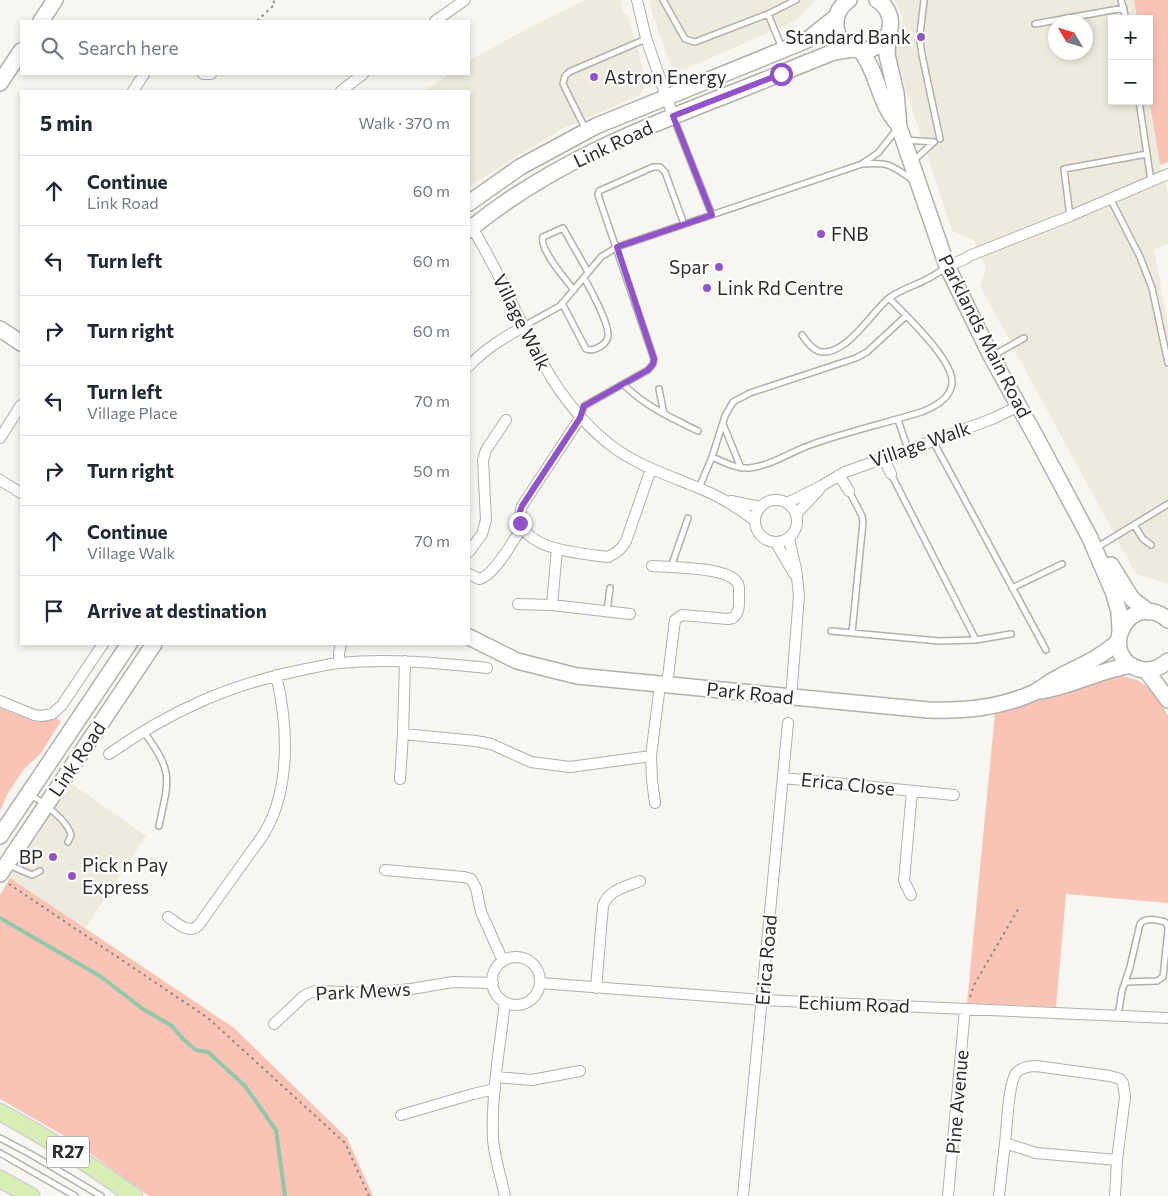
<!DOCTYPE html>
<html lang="en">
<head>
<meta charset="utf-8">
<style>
	body { margin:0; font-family:Commissioner,sans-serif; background:#f6f6f7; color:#1f2937 }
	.controls { position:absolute; right:15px; top:15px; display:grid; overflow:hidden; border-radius:0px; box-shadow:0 2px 8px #0003 }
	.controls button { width:45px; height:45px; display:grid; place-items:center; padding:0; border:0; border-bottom:1px solid #e0e1e3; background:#fff; color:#1f2937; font:25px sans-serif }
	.compass { position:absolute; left:1048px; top:15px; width:45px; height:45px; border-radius:50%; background:#fff; box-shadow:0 2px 8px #0003; rotate:308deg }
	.stop { position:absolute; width:15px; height:15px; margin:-11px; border:4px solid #9153c9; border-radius:50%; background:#fff }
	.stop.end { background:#9153c9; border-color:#fff; box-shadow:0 1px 5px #0008 }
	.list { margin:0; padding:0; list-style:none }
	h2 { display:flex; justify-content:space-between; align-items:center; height:65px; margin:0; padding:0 20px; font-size:21px }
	h2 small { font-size:16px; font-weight:400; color:#747a83 }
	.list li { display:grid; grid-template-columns:32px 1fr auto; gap:15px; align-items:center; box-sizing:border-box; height:70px; padding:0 20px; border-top:1px solid #e0e1e3 }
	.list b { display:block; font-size:19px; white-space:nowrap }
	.list p { margin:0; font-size:16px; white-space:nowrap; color:#747a83 }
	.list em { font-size:16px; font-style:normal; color:#747a83 }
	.icon { flex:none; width:28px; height:28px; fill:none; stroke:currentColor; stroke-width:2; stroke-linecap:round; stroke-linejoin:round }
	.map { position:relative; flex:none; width:1168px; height:1196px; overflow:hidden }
	.search { position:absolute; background:#fff; box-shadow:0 2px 8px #0003; left:20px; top:20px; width:450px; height:55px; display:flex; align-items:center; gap:12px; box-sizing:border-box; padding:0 18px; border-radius:0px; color:#747a83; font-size:19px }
	.panel { position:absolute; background:#fff; box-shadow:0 2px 8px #0003; left:20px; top:90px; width:450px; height:555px; border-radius:0px }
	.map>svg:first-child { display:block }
	.built { fill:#eeebde; fill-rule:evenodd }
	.green { fill:#f9c4b5 }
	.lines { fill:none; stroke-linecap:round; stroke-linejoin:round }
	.stream { stroke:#92c8a7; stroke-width:4 }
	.lane-casing { stroke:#b2b0ab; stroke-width:8 }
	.street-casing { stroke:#b2b0ab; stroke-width:12 }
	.secondary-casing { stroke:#b2b0ab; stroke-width:18 }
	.primary-casing { stroke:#d1d1d0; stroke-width:19 }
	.path { stroke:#898984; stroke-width:2; stroke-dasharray:2.5 4; stroke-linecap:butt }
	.lane { stroke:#fff; stroke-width:5 }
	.street { stroke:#fff; stroke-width:10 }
	.secondary { stroke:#fff; stroke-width:15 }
	.primary { stroke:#d7efb5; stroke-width:16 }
	.route { stroke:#9153c9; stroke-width:6 }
	.poi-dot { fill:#9153c9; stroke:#fff; stroke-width:2 }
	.labels { text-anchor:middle; stroke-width:4.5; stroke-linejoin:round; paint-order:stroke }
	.shield { fill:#fff; stroke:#6d6d6b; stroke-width:1 }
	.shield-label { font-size:18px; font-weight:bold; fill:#2e2e2b }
	.poi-label { font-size:19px; fill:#2e2e2b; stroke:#fff; text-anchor:start }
	.street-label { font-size:19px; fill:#2e2e2b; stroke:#fff }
</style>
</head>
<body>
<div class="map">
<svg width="1168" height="1196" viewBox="0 0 1168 1196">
	<rect width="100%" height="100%" fill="#f7f6f0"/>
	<path class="built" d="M 585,0 L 621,0 L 622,11 L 628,16 L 647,84 L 640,95 L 564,128 L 520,154 L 469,187 L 469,91 L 425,91 L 449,74 L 469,74 L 469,61 L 530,27 Z
		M 650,0 L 816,0 L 795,21 L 683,70 L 671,66 L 652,13 Z
		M 895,0 L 1134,0 L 1137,19 L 1112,19 L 1112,101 L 1149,101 L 1149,98 L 1160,165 L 1168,194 L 1168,244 L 1154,250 L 1168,326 L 1168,584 L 1136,574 L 980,286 L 986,269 L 974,240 L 952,231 L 895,56 L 895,49 L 902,31 L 902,18 ZM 1056,22 L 1086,22 L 1086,52 L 1056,52 Z
		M 65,779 L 146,836 L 85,928 L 2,873 Z"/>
	<path class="green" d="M 1134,0 L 1168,0 L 1168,162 L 1160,165 L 1149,98 L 1149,19 L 1137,19 Z
		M 1114,675 C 1145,678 1155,690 1168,716 L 1168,903 L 1066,894 L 1056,1007 L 967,1003 L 995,713 L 1008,710 L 1102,678 Z
		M 0,708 L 37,722 L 56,718 L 61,721 L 41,753 L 24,769 L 8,793 L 0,811 Z
		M 10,878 L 234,1028 L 347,1138 L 373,1196 L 149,1196 L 73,1141 L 0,1099 L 0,895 Z"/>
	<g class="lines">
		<path class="stream" d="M 0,918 L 100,976 L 143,1009 L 172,1026 L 184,1040 L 196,1050 L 208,1052 L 245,1086 L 276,1130 L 285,1196"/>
		<defs>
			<path id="lane" d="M 663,0 L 685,39 L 695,42 L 768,14 L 796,0
				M 1121,0 L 1126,19
				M 768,14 L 782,48
				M 1035,24 L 1124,8
				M 920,34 L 924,0
				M 920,40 L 922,55 L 940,139
				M 1139,101 L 1151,181
				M 674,119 L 712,215
				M 586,130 L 563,84 L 565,76 L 569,72 L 646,39
				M 905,140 L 934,142
				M 913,161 L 934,142
				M 863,163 L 878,153 L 897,129
				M 1110,198 L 1140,257 L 1152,288 L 1168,363
				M 1070,216 L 1064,169 L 1147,154
				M 574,290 C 566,280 539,249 543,237 L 563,228 L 588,272
				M 562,303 L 586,349 C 592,351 596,349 601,346 C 604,344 607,341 608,337 C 610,325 590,288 584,278
				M 524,326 L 560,306 L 601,257 L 617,247 L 862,164 C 889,162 891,165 913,180
				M 802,335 C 806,341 811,348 818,351 C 844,360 873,310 889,298 C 901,289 915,286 927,279 C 934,276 940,271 947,267
				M 994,355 L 1024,338
				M 623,384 C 646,407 670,417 698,431
				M 659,389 L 664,414
				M 580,417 L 584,406 L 648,370 L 653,364 L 654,359 L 598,195 L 599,191 L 653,167 L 660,167 L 665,172 L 684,224
				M 898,420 L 908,449
				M 723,424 L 741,468
				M 933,441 L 1046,650
				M 712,457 C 724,462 736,469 749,468 C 771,466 792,451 813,444 C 850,431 887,423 924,411 C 936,406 951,398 952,383 C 954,360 905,315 889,298
				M 891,474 L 976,640 L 1011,634
				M 699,488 L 712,457 L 725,416 L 733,402 L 750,393 L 856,358 L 867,352 L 906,316
				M 849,491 L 862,516 L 863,522 L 852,633
				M 1134,525 L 1143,539 L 1151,545
				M 1096,548 L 1168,504
				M 671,567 L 688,518
				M 1012,588 L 1062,564
				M 607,611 L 610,588
				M 831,631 L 939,641 L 976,640
				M 144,732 C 174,773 169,778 159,826
				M 31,795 C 43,803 68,821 71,835 L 68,842
				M 9,865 L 32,875 L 40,871
				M 1118,1016 L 1122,991 L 1130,967 L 1140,924 C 1146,917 1156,920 1165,922 L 1168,926 L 1168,930 L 1163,977 L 1157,981 L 1126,982
				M 0,1138 L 34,1156 L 101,1196
				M 0,1153 L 75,1196"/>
			<path id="street" d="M 637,0 L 646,38 L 673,116
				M 435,21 L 465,0
				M 203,74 L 211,74
				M 133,91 L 144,74
				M 341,91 L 363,74
				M 469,223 C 519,300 537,389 613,447 C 639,466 670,476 699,488 C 719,496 737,507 754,520
				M 947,266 L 965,259 L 969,256 L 1070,216 L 1168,174
				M 469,366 C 485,349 503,338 523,327
				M 580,418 L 522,506 C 509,550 580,553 608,557 C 617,553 622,549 626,541 L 651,469
				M 0,438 L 21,405
				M 883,457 L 891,474
				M 839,475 L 849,491
				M 0,480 L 21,493
				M755 521a21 21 0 1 1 42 0a21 21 0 1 1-42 0Z
				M 731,501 L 760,507
				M 787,503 L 823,485 L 845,472 L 933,441 L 992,419 L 1019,406
				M 796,514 L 819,490
				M 789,539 L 796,569 L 799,595 L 791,698
				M 776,543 L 794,574
				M 469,552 L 482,534 L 486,520 L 483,460 L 486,450 L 506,420
				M 652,566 C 670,567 725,567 736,581 C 740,585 739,590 739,596 C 739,604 740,612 733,618 L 728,619 L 682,615 L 675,620 L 667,685
				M 469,574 L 479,579 C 494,576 514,540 522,527
				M 518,604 L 552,605 L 630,614
				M 552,605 L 557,549
				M 405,661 L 403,734 L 476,741 L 491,744 L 531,762 L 570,767 L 651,756 L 660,685
				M 339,663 L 339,653 L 341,644
				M 0,701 L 34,715 L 41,716 L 52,714 L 62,705 L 103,644
				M 109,754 C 172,710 230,684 306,669 C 317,667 328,664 339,663 C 388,658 438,663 487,668
				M 651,756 L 652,780 L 655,803
				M 783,778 L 954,795
				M 400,779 L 403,734
				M 385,870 L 464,877 L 471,879 L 476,888 L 481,912 L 503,961
				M 911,895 L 904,881 L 912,791
				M 168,917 C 177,923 188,934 198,926 C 213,905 228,884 243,863 C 250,853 258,843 265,832 C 291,787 288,724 276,675
				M492 981a24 24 0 1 1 48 0a24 24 0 1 1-48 0Z
				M 540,983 L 762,1000 L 1168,1018
				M 596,988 L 603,906 C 608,890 625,887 640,881
				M 505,1002 C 500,1047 491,1094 493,1140 C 495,1159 501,1178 505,1196
				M 274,1024 L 305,995 L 315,991 L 370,993 L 411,989 L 453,982 L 493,983
				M 496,1077 L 532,1080 L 580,1071
				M 401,1115 L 473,1094 L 495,1089
				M 743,1196 L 788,723
				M 948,1196 L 965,1009
				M 999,1196 L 1005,1143
				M 1115,1196 L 1117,1160 L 1125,1097 L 1123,1083 L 1120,1079 L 1110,1076 L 1036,1066 C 1029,1066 1023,1067 1017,1072 C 1008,1081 1007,1129 1005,1143 L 1036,1153 L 1117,1160"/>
			<path id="secondary" d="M 849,0 C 840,6 835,15 836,26 C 839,63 896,55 890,18 C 888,9 884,4 877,0
				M 41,21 L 55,0
				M 888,35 L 887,55 L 896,93 L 899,127 L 947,266 L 991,356 L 1036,437 L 1090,538 L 1114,594 L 1119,612 L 1120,630
				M 861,51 C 878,73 879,104 898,124
				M 0,83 L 21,51
				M 469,203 L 520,167 L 596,126 L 807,40 L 837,16
				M 469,230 C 546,166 639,129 732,93 C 766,80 800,65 834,52 L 853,49
				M 0,329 L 21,343
				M 1111,565 L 1132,599 L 1149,612
				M 1168,620 C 1130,587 1095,655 1139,669 C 1150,672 1160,668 1168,661
				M 469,637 L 517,661 L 577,676 L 928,710 C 965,711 999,708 1033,693 C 1042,689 1050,681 1059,677 C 1082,665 1098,659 1118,642
				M 1146,670 L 1168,700
				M 1041,691 C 1072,686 1100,670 1131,665
				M 0,836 L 129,644
				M 0,874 L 154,644"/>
			<path id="primary" d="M 0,1112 C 46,1137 91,1165 134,1196
				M 0,1179 L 31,1196"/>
		</defs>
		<use href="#lane" class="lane-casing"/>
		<use href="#street" class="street-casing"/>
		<use href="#secondary" class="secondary-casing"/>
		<use href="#primary" class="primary-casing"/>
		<path class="path" d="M 257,21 L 275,4 L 273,0
			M 9,884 L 208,1018 L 345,1143 L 369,1196
			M 970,997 L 974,985 L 1020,906"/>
		<use href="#lane" class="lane"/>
		<use href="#street" class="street"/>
		<use href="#secondary" class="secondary"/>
		<use href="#primary" class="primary"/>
	</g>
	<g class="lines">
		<path class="route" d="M 520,523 L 519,514 L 522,506 L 580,418 L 584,406 L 648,370 L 653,364 L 654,359 L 617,247 L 712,215 L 673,116 L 781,74"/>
	</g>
	<g class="poi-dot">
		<circle cx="921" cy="37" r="5"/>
		<circle cx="594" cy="77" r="5"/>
		<circle cx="821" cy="234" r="5"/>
		<circle cx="719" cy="267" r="5"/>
		<circle cx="707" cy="288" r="5"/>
		<circle cx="53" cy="857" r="5"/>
		<circle cx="72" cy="876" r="5"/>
	</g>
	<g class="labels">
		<rect class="shield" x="47" y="1136.5" width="42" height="31" rx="4"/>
		<g class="shield-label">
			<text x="68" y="1158">R27</text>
		</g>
		<g class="poi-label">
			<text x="911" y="44" text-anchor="end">Standard Bank</text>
			<text x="604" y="84">Astron Energy</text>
			<text x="831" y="241">FNB</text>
			<text x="709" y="274" text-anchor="end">Spar</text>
			<text x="717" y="295">Link Rd Centre</text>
			<text x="43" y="864" text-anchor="end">BP</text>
			<text x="82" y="872">Pick n Pay<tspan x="82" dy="22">Express</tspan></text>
		</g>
		<g class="street-label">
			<text transform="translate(613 144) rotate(-25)" y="7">Link Road</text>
			<text transform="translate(522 322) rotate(63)" y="7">Village Walk</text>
			<text transform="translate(985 336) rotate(63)" y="7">Parklands Main Road</text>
			<text transform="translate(920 444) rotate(-19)" y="7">Village Walk</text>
			<text transform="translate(750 693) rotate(6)" y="7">Park Road</text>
			<text transform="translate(77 759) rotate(-56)" y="7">Link Road</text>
			<text transform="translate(848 784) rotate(6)" y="7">Erica Close</text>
			<text transform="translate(766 960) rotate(-85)" y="7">Erica Road</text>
			<text transform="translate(363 991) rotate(-3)" y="7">Park Mews</text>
			<text transform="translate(854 1004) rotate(2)" y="7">Echium Road</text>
			<text transform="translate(957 1102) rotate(-85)" y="7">Pine Avenue</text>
		</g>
	</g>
</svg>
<div class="controls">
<button>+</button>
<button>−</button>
</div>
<svg class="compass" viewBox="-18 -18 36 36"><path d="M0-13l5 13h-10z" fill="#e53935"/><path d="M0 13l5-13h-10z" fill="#747a83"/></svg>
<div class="stop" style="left:781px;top:74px"></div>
<div class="stop end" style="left:520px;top:523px"></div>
<div class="search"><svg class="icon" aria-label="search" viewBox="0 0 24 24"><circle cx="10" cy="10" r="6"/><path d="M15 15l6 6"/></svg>Search here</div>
<section class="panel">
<h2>5 min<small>Walk · 370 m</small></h2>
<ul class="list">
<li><svg class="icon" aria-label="ahead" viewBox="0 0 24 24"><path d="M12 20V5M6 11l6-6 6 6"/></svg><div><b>Continue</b><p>Link Road</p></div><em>60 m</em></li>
<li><svg class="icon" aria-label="left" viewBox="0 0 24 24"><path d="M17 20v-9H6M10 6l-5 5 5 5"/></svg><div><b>Turn left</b></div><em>60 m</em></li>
<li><svg class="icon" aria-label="right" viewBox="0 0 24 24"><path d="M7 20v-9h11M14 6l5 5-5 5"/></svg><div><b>Turn right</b></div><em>60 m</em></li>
<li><svg class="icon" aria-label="left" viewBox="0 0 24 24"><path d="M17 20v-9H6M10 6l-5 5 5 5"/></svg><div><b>Turn left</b><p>Village Place</p></div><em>70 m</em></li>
<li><svg class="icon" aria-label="right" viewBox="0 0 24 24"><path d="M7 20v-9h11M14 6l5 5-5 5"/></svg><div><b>Turn right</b></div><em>50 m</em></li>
<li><svg class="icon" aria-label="ahead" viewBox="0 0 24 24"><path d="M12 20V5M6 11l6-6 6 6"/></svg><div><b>Continue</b><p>Village Walk</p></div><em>70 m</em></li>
<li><svg class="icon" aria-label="arrive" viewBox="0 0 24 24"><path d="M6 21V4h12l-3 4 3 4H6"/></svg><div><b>Arrive at destination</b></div></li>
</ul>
</section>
</div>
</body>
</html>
